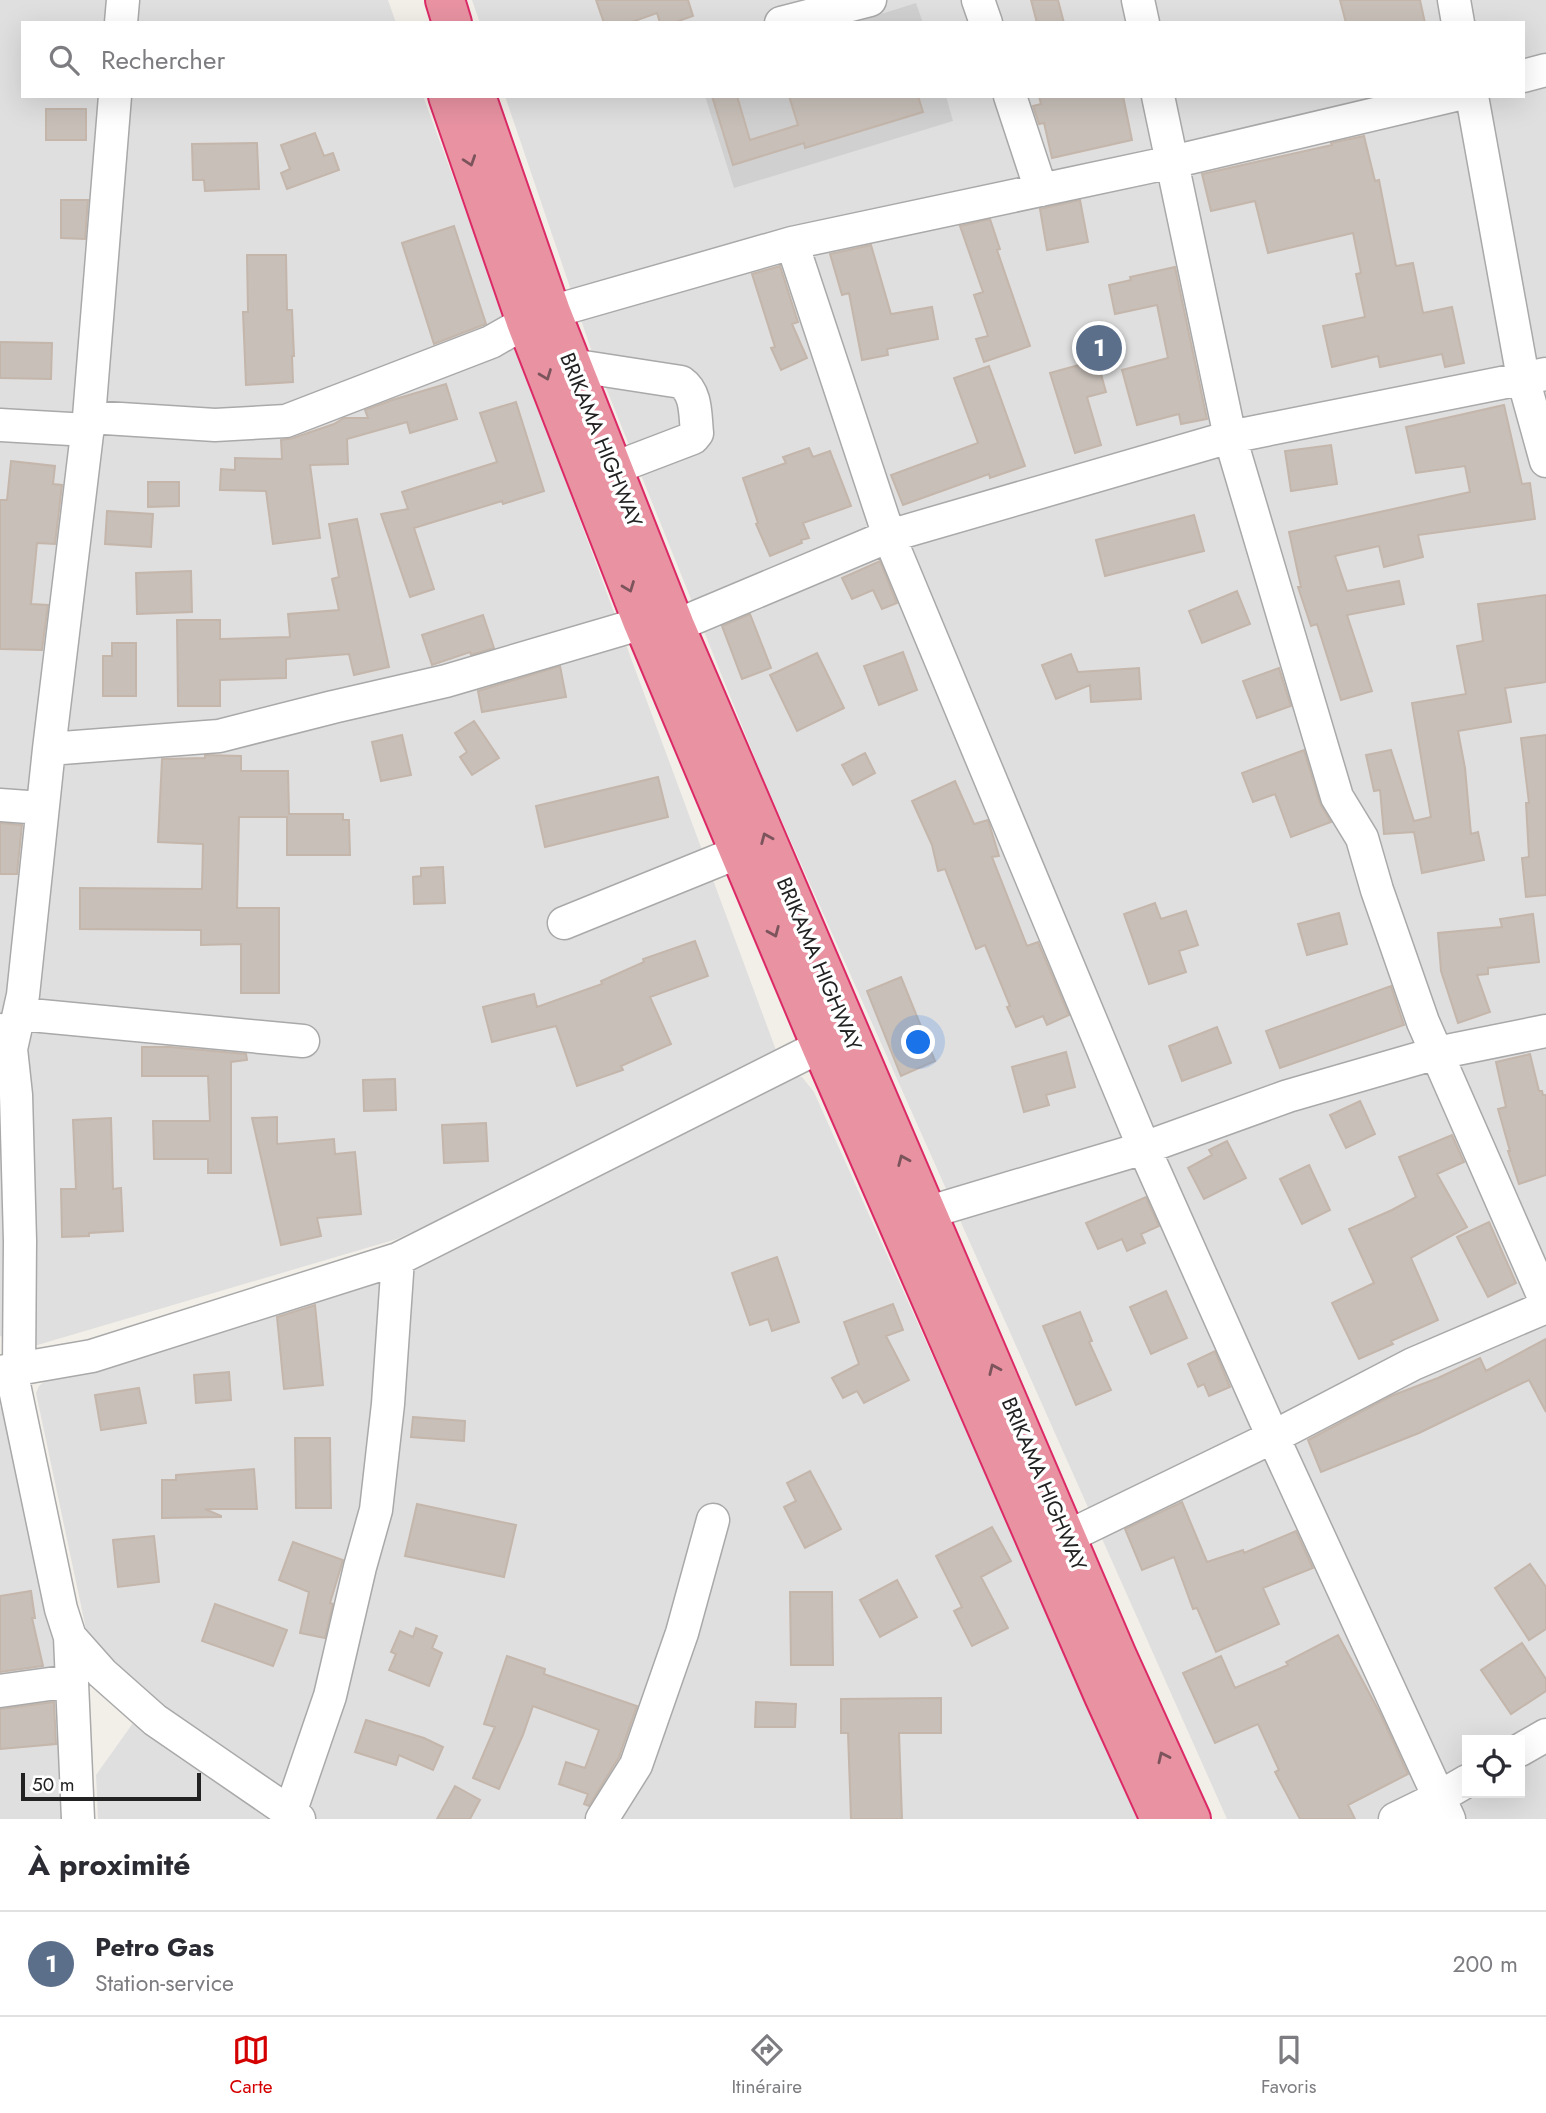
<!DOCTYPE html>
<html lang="fr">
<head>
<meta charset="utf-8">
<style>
	body { margin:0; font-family:Jost,sans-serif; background:#f7f7f7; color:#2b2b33 }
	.controls { position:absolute; right:21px; bottom:21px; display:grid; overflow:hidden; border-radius:0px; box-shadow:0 7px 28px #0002 }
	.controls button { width:63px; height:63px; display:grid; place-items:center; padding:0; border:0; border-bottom:2px solid #e1e1e2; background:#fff; color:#2b2b33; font:35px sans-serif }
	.scale { position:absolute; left:21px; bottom:18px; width:180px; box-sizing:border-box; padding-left:7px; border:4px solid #222; border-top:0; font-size:19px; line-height:24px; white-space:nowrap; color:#222; -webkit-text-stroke:5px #fff; paint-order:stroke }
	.you { position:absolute; left:919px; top:1043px; width:24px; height:24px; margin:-18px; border:5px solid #fff; border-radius:50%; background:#1a73e8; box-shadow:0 0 0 10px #1a73e833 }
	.badge { display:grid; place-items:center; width:46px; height:46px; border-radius:50%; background:#d40000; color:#fff; font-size:23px; font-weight:700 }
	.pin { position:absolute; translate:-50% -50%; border:4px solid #fff; box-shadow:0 2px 7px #0006 }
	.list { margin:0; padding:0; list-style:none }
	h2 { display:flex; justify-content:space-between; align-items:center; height:91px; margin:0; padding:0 28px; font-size:30px }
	h2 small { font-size:23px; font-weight:400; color:#7c7c81 }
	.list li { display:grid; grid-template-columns:46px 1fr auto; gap:21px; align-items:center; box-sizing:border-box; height:105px; padding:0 28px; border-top:2px solid #e1e1e2 }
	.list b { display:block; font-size:26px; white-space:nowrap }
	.list p { margin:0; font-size:23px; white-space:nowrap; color:#7c7c81 }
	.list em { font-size:23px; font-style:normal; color:#7c7c81 }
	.icon { flex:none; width:38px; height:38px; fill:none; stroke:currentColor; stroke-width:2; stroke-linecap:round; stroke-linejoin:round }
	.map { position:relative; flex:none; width:1546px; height:1819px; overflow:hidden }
	.search { position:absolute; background:#fff; box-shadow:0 7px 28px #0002; left:21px; right:21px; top:21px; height:77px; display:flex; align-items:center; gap:18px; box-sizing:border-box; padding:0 24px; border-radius:0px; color:#7c7c81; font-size:26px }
	.sheet { height:196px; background:#fff }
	nav { display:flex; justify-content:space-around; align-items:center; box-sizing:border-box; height:98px; border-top:2px solid #e1e1e2; background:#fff; font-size:19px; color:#7c7c81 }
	nav a { display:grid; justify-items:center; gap:4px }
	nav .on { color:#d40000 }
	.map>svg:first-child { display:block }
	.residential { fill:#e0dfdf; fill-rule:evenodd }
	.religious { fill:#d0d0d0 }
	.building { fill:#c7bfb8; stroke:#c4b6ab; stroke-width:2 }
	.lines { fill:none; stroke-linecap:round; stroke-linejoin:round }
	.minor-casing { stroke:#a9a9a9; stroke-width:35 }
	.highway-casing { stroke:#dc2a67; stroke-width:42 }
	.minor { stroke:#fff; stroke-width:32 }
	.highway { stroke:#e892a2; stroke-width:38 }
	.oneway { stroke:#7b545c }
	.labels { text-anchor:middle; stroke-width:7; stroke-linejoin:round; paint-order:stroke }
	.street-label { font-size:21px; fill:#222; stroke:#fff }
</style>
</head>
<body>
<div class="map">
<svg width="1546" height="1819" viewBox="0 0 1546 1819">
	<rect width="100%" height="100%" fill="#f2efe9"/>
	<path class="residential" d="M 0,0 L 388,0 L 396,23 L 23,23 L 23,96 L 423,96 L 780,1061 L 397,1239 L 34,1346 L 0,1336 Z
		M 472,0 L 1546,0 L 1546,1819 L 1227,1819 L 765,783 L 594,358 L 505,96 L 1523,96 L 1523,23 L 480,23 ZM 1467,1740 L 1520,1740 L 1520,1793 L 1467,1793 Z
		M 786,1075 L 802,1077 L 814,1092 L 1140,1819 L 98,1819 L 96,1775 L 148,1702 L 86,1629 L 36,1393 L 39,1386 L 46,1380 L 451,1242 Z
		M 0,1407 L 3,1407 L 61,1668 L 74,1819 L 0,1819 Z"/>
	<path class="religious" d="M 916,3 L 923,23 L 853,23 Z
		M 705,96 L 946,96 L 953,121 L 734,188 Z"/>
	<path class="building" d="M 596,0 L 688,0 L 693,16 L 673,23 L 660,23 L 657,13 L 629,23 L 604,23 Z
		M 1031,0 L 1058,0 L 1064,23 L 1037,23 Z
		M 1340,0 L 1420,0 L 1425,23 L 1346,23 Z
		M 712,96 L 737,96 L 750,140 L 798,125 L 789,96 L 918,96 L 923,112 L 805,148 L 804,143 L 733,165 Z
		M 1039,96 L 1123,96 L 1132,140 L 1052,158 L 1044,123 L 1039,124 L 1033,106 L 1041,104 Z
		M 46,109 L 86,109 L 86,140 L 46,140 Z
		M 315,133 L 324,156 L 333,153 L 339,170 L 287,189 L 281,173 L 290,169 L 281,145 Z
		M 1364,136 L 1375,181 L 1379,180 L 1396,266 L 1413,263 L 1423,313 L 1452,307 L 1464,363 L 1445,367 L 1442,354 L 1380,367 L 1378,356 L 1332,367 L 1323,326 L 1365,317 L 1356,274 L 1361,273 L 1353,233 L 1268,253 L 1255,201 L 1211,211 L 1202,174 L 1332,145 L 1331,143 Z
		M 257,143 L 259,189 L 205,191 L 204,180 L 193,180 L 192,144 Z
		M 61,200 L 88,200 L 85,239 L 61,238 Z
		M 1080,200 L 1088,242 L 1047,250 L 1040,209 Z
		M 990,219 L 1000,249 L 997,250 L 1030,346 L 984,362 L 976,339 L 988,336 L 974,295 L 983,292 L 960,226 Z
		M 454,226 L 486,324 L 434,344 L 402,243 Z
		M 871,245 L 891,314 L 932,307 L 938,339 L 887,349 L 888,355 L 862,360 L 849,293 L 842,295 L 830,254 Z
		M 247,255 L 286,255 L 287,310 L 292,310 L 294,356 L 292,356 L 293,382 L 246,385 L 243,312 L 248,312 Z
		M 780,266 L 798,322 L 792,324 L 807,358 L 781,370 L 771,348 L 775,347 L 752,274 Z
		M 1175,267 L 1207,419 L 1181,424 L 1179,414 L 1137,425 L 1122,370 L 1168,358 L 1157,305 L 1115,314 L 1109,285 L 1131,280 L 1130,277 Z
		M 0,342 L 52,343 L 51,379 L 0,378 Z
		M 1097,360 L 1106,392 L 1087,397 L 1101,445 L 1075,453 L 1050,373 Z
		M 989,366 L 1025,466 L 990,478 L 989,474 L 903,505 L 891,475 L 978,443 L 954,378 Z
		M 446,384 L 457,419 L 410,433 L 407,422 L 347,439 L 348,464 L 310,465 L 320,538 L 273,544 L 266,491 L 220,490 L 221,469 L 235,470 L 235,458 L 282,459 L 281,440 L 293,438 L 334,424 L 344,418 L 368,418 L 365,410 L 392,400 Z
		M 516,402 L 544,491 L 503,504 L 502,501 L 414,528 L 434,589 L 410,597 L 381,514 L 408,509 L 402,492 L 497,462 L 480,413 Z
		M 1504,405 L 1522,484 L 1530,483 L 1535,519 L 1418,535 L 1423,557 L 1384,567 L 1379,546 L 1335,556 L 1347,591 L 1399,581 L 1404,604 L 1347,615 L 1372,691 L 1341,700 L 1317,624 L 1311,626 L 1298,587 L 1301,587 L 1289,532 L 1470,492 L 1465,466 L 1416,473 L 1406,427 Z
		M 1331,445 L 1337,484 L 1291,491 L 1285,451 Z
		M 809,448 L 813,457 L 830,451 L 851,506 L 803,523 L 809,538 L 801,540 L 802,543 L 770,556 L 756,524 L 758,523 L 743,478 L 786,463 L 783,457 Z
		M 11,461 L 55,466 L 53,484 L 62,485 L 55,544 L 37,543 L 31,604 L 48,605 L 42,650 L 0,649 L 0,500 L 7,500 Z
		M 148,482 L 179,482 L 179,506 L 148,507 Z
		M 107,511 L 153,514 L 151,547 L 105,544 Z
		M 1194,515 L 1204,551 L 1105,576 L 1096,540 Z
		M 357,519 L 389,667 L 354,675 L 349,654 L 286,659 L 286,678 L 220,680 L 220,706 L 178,706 L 177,620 L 220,620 L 220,639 L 290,637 L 288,614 L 339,610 L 332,579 L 339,577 L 329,524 Z
		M 880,561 L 897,603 L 882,609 L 873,590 L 852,599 L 842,578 Z
		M 191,571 L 192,612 L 137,614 L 136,573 Z
		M 1237,591 L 1250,624 L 1202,643 L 1189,611 Z
		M 1546,595 L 1546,682 L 1505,688 L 1511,722 L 1458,731 L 1465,768 L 1471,834 L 1478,832 L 1484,860 L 1422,873 L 1414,832 L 1384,834 L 1380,790 L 1374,791 L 1366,755 L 1391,750 L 1414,821 L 1431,817 L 1412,703 L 1466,694 L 1457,646 L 1483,641 L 1478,604 Z
		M 750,614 L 771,668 L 742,679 L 722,626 Z
		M 483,615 L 494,648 L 471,655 L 470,652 L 432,665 L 422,635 Z
		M 112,643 L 136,643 L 136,696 L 103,696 L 103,656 L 112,656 Z
		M 903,652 L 917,690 L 879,705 L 864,666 Z
		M 817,653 L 844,708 L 797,731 L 770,675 Z
		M 1071,654 L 1078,672 L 1139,668 L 1141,699 L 1091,702 L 1090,685 L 1056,699 L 1042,665 Z
		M 560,666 L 566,697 L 482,712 L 478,691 Z
		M 1279,668 L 1291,706 L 1257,718 L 1243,681 Z
		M 474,721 L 499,758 L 472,775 L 460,757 L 467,752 L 455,733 Z
		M 402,735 L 411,775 L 381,781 L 372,742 Z
		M 1546,735 L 1546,895 L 1526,897 L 1522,858 L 1529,857 L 1526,803 L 1529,803 L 1521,738 Z
		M 1304,750 L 1320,803 L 1331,822 L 1291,837 L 1275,794 L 1253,802 L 1242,773 Z
		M 865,753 L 875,773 L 853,785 L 842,765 Z
		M 205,755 L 241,756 L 241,771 L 288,771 L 289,814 L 343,814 L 343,820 L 349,820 L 350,855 L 287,855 L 287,817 L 239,817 L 237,908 L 279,908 L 279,993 L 241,993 L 241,944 L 201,945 L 201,930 L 80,929 L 80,888 L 202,889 L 203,844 L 158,842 L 162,759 L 205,758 Z
		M 658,777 L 668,817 L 545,847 L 536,806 Z
		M 955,781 L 974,824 L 988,820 L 999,856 L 992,857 L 1027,946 L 1038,942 L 1069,1015 L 1047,1025 L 1043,1016 L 1016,1027 L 1007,1007 L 1010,1006 L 985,945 L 976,949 L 945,869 L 938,871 L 932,845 L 912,801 Z
		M 0,823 L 22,825 L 17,874 L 0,874 Z
		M 443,867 L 445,903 L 414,904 L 413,877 L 421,876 L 421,868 Z
		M 1155,903 L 1161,919 L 1186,911 L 1198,945 L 1179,951 L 1186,972 L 1149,984 L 1124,914 Z
		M 1339,913 L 1347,944 L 1307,955 L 1298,924 Z
		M 1533,914 L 1539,962 L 1488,968 L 1488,974 L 1477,975 L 1490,1012 L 1458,1023 L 1441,971 L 1438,933 L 1502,927 L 1500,919 Z
		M 695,941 L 708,976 L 650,997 L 671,1044 L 621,1066 L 623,1070 L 577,1086 L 556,1026 L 492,1042 L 483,1007 L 534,994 L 537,1007 L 602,984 L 601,981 L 644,962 L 643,959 Z
		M 901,977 L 935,1061 L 901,1076 L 867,991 Z
		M 1391,986 L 1404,1025 L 1280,1068 L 1266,1031 Z
		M 1217,1027 L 1231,1063 L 1182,1081 L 1169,1046 Z
		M 142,1047 L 170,1047 L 246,1054 L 247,1060 L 231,1062 L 231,1173 L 208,1173 L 208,1159 L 154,1159 L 153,1121 L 210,1121 L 208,1076 L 142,1076 Z
		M 1066,1052 L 1075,1087 L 1046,1095 L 1049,1105 L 1024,1112 L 1012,1067 Z
		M 1530,1054 L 1539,1091 L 1542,1091 L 1543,1095 L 1546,1095 L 1546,1175 L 1519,1184 L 1508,1151 L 1510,1151 L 1498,1109 L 1506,1107 L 1496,1062 Z
		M 395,1079 L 396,1110 L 364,1111 L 363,1080 Z
		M 1360,1101 L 1375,1134 L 1346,1148 L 1330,1115 Z
		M 277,1117 L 277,1144 L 334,1139 L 335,1154 L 355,1152 L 361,1214 L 317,1218 L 321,1236 L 281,1245 L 252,1118 Z
		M 111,1118 L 113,1189 L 121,1188 L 123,1231 L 89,1233 L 89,1236 L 62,1237 L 61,1189 L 76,1189 L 73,1120 Z
		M 486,1123 L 488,1161 L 444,1163 L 442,1125 Z
		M 1452,1135 L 1464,1162 L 1437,1174 L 1467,1227 L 1411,1258 L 1438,1320 L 1391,1341 L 1393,1344 L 1359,1359 L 1332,1303 L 1374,1283 L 1349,1229 L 1392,1210 L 1416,1197 L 1399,1157 Z
		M 1227,1141 L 1246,1178 L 1204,1199 L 1188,1168 L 1212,1155 L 1209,1150 Z
		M 1309,1165 L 1330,1210 L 1302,1224 L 1280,1179 Z
		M 1146,1197 L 1159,1226 L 1141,1234 L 1145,1243 L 1127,1251 L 1122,1239 L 1098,1249 L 1086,1223 Z
		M 1489,1222 L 1516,1283 L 1488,1297 L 1457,1237 Z
		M 777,1257 L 799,1322 L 772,1331 L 768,1319 L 750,1325 L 732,1273 Z
		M 1166,1291 L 1187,1338 L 1151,1354 L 1130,1307 Z
		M 893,1304 L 903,1330 L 886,1336 L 909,1380 L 864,1403 L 857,1391 L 843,1398 L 832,1378 L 859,1364 L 844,1322 Z
		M 315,1305 L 323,1385 L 284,1389 L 277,1317 Z
		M 1080,1312 L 1092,1341 L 1089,1342 L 1111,1390 L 1076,1405 L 1043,1326 Z
		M 1546,1339 L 1546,1412 L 1529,1380 L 1419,1433 L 1321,1472 L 1308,1440 L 1391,1396 L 1438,1378 L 1480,1358 L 1486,1371 Z
		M 1215,1351 L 1230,1387 L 1209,1396 L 1204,1384 L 1198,1387 L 1188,1364 Z
		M 229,1372 L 231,1400 L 196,1403 L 194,1375 Z
		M 139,1388 L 146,1423 L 101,1430 L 95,1395 Z
		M 413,1417 L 465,1421 L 464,1441 L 411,1437 Z
		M 295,1438 L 330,1438 L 331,1508 L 296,1508 Z
		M 254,1469 L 257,1509 L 205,1509 L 221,1516 L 221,1517 L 162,1518 L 162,1480 L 176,1480 L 176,1475 Z
		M 810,1471 L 841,1529 L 805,1548 L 784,1507 L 796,1501 L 787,1483 Z
		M 1182,1502 L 1207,1562 L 1243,1550 L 1244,1553 L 1296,1531 L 1313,1568 L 1263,1588 L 1279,1624 L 1216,1652 L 1197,1608 L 1193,1609 L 1174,1557 L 1142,1570 L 1125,1529 Z
		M 417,1504 L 516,1525 L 504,1577 L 405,1556 Z
		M 992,1527 L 1011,1561 L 981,1577 L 1008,1628 L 972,1646 L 954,1611 L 962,1607 L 936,1556 Z
		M 154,1536 L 159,1582 L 118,1587 L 113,1540 Z
		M 293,1542 L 343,1560 L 330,1603 L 333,1604 L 325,1638 L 300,1633 L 309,1592 L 279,1580 Z
		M 1530,1564 L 1546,1587 L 1546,1629 L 1529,1640 L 1495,1588 Z
		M 897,1580 L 917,1617 L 880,1637 L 860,1600 Z
		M 31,1591 L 35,1618 L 32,1618 L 43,1666 L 0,1672 L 0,1596 Z
		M 790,1592 L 832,1592 L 833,1665 L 791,1665 Z
		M 215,1604 L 287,1630 L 273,1666 L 202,1641 Z
		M 416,1628 L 437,1636 L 432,1648 L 442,1653 L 429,1686 L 389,1670 L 396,1654 L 391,1652 L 400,1631 L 413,1637 Z
		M 1338,1635 L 1381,1715 L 1408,1774 L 1348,1805 L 1355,1819 L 1300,1819 L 1275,1772 L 1279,1770 L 1258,1724 L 1215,1743 L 1183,1673 L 1221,1656 L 1235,1688 L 1288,1665 L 1286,1662 Z
		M 1522,1643 L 1546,1679 L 1546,1691 L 1511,1714 L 1481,1670 Z
		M 507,1656 L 545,1669 L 544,1674 L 637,1706 L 619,1757 L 589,1806 L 584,1804 L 588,1794 L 559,1784 L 566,1762 L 585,1768 L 599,1730 L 533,1706 L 523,1735 L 499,1789 L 473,1778 L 495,1727 L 484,1724 Z
		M 941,1698 L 941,1733 L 899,1733 L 902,1819 L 851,1819 L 848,1733 L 841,1733 L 841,1699 Z
		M 54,1702 L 56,1744 L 0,1749 L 0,1709 Z
		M 756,1702 L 796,1704 L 795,1727 L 755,1727 Z
		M 366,1720 L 424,1738 L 443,1747 L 433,1770 L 399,1755 L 396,1765 L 355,1752 Z
		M 455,1786 L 480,1800 L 470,1819 L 437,1819 Z"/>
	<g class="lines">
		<defs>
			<path id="minor" d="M 978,0 L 986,23
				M 1138,0 L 1143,23
				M 1454,0 L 1458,23
				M 121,23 L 123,0
				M 781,23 L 870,0
				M 1523,76 L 1546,70
				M 1010,96 L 1041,190
				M 1158,96 L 1230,437 L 1337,797 L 1362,838 L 1377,890 L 1423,1022 L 1546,1302
				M 1472,96 L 1523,378 L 1546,461
				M 792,243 L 889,536 L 1144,1148 L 1273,1437 L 1449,1819
				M 571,365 L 681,382 C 697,393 695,415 697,433 L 693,438 L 591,477
				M 89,417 L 215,425 L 286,421 L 491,342 L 526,322 L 551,312 L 792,243 L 1172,162 L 1451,96
				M 0,425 L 88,430
				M 675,626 L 889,536 L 1230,437 L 1546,374
				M 49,749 L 219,736 L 333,707 L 446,681 L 643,623
				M 0,805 L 42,808
				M 564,923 L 739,852
				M 20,1014 L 303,1041
				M 0,1030 L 11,1049 L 16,1095 L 20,1241 L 19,1369
				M 11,1049 L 23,995 L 49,749 L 89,417 L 115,96
				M 926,1213 L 1144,1148 L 1288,1096 L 1437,1053 L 1546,1031
				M 11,1370 L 61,1609 L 70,1637 L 78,1819
				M 0,1372 L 92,1356 L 398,1259 L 821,1046
				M 1067,1537 L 1273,1437 L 1413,1364 L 1546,1307
				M 70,1637 L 102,1673 L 155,1720 L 299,1819
				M 0,1691 L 71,1681
				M 1520,1750 L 1546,1735
				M 290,1813 L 330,1696 L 360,1567 L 376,1510 L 388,1404 L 398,1259
				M 602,1819 L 636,1765 L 682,1633 L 713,1520
				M 1395,1819 L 1438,1798 L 1467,1781"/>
			<path id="highway" d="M 445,0 L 452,23
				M 448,96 L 526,322 L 643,623 L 821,1046 L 1104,1696 L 1160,1819
				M 476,96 L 551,312 L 675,626 L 1117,1656 L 1191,1819"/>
		</defs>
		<use href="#minor" class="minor-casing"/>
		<use href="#highway" class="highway-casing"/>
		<use href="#minor" class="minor"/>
		<use href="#highway" class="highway"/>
	</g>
	<defs><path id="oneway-chevron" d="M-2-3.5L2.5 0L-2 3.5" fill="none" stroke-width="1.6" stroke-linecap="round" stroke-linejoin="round" transform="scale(1.75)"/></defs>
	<g class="oneway">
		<use href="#oneway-chevron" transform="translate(470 161) rotate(71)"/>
		<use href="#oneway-chevron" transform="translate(546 375) rotate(69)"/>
		<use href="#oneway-chevron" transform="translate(629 587) rotate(69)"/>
		<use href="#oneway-chevron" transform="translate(766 838) rotate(-113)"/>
		<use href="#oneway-chevron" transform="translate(774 932) rotate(67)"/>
		<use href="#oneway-chevron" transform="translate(903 1160) rotate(-113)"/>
		<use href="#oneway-chevron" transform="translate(994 1369) rotate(-114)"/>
		<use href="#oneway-chevron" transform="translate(1163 1757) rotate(-115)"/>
	</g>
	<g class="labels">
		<g class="street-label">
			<text transform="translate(601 440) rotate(68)" y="7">BRIKAMA HIGHWAY</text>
			<text transform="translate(819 964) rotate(67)" y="7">BRIKAMA HIGHWAY</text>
			<text transform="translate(1044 1484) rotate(67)" y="7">BRIKAMA HIGHWAY</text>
		</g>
	</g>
</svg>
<div class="controls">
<button><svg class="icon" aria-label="locate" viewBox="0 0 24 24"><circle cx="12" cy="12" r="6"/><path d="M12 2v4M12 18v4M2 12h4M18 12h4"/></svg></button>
</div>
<div class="scale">50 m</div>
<div class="you"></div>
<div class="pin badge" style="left:1099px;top:348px;background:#5c6f8a">1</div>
<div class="search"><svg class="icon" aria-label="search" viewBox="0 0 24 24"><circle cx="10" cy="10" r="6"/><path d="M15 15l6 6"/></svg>Rechercher</div>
</div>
<section class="sheet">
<h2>À proximité<small></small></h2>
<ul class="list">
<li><span class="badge" style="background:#5c6f8a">1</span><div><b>Petro Gas</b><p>Station-service</p></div><em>200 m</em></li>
</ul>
</section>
<nav>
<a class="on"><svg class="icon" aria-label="map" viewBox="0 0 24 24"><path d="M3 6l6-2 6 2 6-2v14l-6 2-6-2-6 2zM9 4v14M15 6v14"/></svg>Carte</a>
<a><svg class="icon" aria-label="directions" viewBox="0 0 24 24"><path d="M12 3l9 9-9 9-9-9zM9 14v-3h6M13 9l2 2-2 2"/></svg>Itinéraire</a>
<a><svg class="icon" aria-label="saved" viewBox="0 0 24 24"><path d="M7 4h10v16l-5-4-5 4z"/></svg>Favoris</a>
</nav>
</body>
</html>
